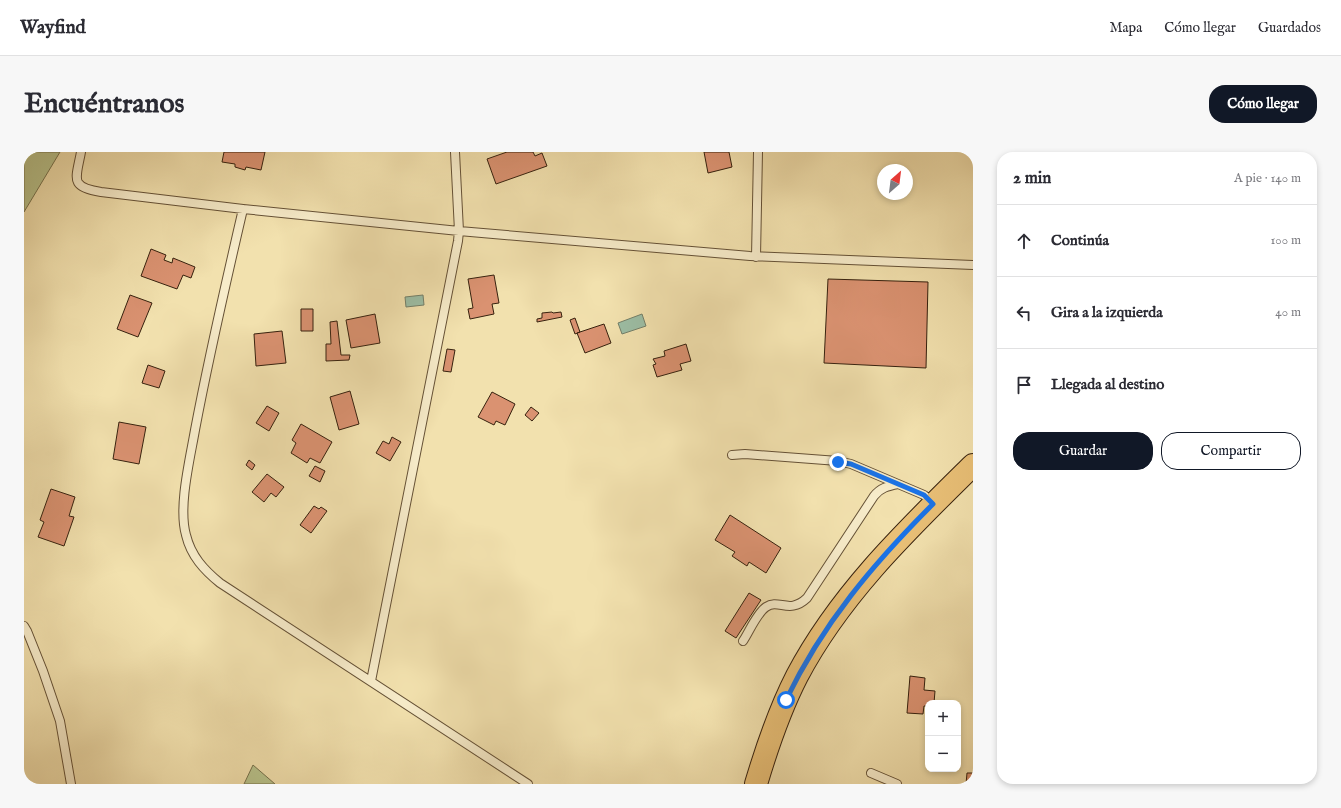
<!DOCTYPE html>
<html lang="es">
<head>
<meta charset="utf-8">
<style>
	body { margin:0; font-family:"IM FELL English",serif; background:#f7f7f7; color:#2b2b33 }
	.controls { position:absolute; right:12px; bottom:12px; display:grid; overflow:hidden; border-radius:8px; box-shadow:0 2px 6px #0003 }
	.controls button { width:36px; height:36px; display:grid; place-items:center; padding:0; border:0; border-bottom:1px solid #e1e1e2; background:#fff; color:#2b2b33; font:20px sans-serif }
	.compass { position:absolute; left:853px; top:12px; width:36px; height:36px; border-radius:50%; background:#fff; box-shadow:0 2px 6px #0003; rotate:28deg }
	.stop { position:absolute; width:12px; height:12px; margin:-9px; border:3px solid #1a73e8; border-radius:50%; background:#fff }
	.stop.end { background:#1a73e8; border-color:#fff; box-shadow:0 1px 4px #0008 }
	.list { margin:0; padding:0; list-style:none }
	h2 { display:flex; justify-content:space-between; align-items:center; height:52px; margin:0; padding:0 16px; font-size:17px }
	h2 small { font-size:13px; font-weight:400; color:#7c7c81 }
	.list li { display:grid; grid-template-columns:26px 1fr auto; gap:12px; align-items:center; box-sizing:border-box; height:72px; padding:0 16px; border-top:1px solid #e1e1e2 }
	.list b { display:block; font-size:15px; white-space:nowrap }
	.list em { font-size:13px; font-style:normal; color:#7c7c81 }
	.actions { display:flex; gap:8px; padding:12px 16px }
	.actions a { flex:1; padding:9px 0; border:1px solid #111827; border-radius:16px; text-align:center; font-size:14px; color:#111827 }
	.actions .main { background:#111827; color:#fff }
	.icon { flex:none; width:22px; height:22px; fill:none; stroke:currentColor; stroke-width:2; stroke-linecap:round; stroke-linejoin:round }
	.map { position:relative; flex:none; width:949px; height:632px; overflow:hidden; border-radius:16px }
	header { display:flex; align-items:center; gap:24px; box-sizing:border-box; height:56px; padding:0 20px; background:#fff; border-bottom:1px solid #e1e1e2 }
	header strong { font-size:19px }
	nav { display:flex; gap:22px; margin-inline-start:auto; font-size:14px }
	.intro { display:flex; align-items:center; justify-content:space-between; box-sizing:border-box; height:96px; padding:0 24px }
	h1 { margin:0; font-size:28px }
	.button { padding:10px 18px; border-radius:16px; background:#111827; color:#fff; font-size:14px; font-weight:700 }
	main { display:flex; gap:24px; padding:0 24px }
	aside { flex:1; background:#fff; border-radius:16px; box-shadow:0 2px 6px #0003 }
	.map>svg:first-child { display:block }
	.green { fill:#b8c38c; stroke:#77724d }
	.water { fill:#9cbea5; stroke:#737f69 }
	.building { fill:#da9271; stroke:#36210e }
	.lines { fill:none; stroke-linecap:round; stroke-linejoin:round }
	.lane-casing { stroke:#655136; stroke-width:10 }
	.primary-casing { stroke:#36210e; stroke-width:24 }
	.lane { stroke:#f7ecca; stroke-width:8 }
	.primary { stroke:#e9c077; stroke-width:22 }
	.route { stroke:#1a73e8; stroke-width:5 }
</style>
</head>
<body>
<header>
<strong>Wayfind</strong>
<nav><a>Mapa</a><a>Cómo llegar</a><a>Guardados</a></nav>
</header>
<div class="intro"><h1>Encuéntranos</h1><a class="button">Cómo llegar</a></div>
<main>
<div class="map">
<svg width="949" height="632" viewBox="0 0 949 632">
	<rect width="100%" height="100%" fill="#f2e1ae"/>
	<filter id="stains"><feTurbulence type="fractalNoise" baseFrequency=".005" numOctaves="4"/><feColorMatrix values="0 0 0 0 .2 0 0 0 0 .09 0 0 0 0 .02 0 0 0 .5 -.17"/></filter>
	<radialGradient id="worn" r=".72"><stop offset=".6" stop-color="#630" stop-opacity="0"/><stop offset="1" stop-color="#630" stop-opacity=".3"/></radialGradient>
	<path class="green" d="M 0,0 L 36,0 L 0,60 Z
		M 229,613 L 251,632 L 220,632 Z"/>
	<path class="water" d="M 399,143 L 400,153 L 382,155 L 381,145 Z
		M 618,162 L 622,174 L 598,182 L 594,171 Z"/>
	<path class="building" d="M 200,0 L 241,0 L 237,18 L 222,15 L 221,18 L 211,15 L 211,12 L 198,10 Z
		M 483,0 L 509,0 L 511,4 L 518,1 L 523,14 L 472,32 L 463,7 Z
		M 680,0 L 705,0 L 708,15 L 684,21 Z
		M 127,97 L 142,103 L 140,108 L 148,111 L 149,106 L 171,115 L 167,126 L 159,123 L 153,137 L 117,124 Z
		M 470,123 L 475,151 L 468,152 L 470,162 L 446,167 L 444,157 L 449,156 L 444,127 Z
		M 804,127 L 904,130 L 902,216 L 800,211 Z
		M 106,143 L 128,151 L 114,185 L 93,177 Z
		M 277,157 L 289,157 L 289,179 L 277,179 Z
		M 528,160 L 529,161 L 537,160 L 538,165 L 513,170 L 513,167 L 518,166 L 518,161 Z
		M 351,162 L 356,191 L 327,196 L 322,168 Z
		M 551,166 L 556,180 L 551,182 L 546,168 Z
		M 313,169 L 317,203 L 326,203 L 325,208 L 302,209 L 302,192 L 307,192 L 306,170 Z
		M 580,172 L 587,191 L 561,201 L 553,181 Z
		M 258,179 L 262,211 L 232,214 L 230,182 Z
		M 662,192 L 667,209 L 656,212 L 658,218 L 633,225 L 629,213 L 632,212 L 629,207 L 641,204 L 640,199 Z
		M 423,197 L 431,198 L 427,220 L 419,219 Z
		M 124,213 L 141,219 L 135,236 L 118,231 Z
		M 326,239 L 335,272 L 315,278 L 306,245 Z
		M 468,240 L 491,252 L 481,273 L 472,269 L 470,273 L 454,265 Z
		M 243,254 L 255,261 L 245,279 L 232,271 Z
		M 507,255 L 515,261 L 508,269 L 501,263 Z
		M 95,270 L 122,275 L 115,312 L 89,307 Z
		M 277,272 L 308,290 L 296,311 L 286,306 L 283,311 L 267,301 L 272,291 L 268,288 Z
		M 368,285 L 377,290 L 366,309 L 352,301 L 359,289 L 365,292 Z
		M 225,308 L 231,313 L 228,318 L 222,313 Z
		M 291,314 L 301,319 L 296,330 L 285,324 Z
		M 243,322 L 260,335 L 252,345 L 247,341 L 240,350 L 228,340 Z
		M 27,337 L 51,345 L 45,364 L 50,365 L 40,394 L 14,385 L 20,370 L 16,368 Z
		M 290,354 L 295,357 L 297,355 L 303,359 L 287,381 L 276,373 Z
		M 706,363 L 757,396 L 742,421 L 725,410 L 723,414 L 708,404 L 711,400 L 691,388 Z
		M 725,441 L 737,448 L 712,486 L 701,479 Z
		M 886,524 L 901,526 L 900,538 L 911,539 L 910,551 L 904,551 L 904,554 L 900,554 L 899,562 L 883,561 Z
		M 943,621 L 949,621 L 949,632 L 942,632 Z"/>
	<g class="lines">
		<defs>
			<path id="lane" d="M 57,0 C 52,27 45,35 77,40 L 219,57 L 435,79 L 726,104 L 949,113
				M 219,57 C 202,130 185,204 171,278 C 166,307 154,355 162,383 C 167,404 180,418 196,431 L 504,632
				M 732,105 L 734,0
				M 708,303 L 721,302 L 814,309 L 827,312 L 900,343 L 909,351
				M 0,474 L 3,479 L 19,519 L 36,569 L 47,632
				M 719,489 C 725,480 733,461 742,455 C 755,446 765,463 783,446 L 850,344 C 856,336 864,334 874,332
				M 347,529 L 434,89 L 435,79 L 431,0
				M 847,621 L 873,632"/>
			<path id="primary" d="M 732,632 C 743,595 755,559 773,524 C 816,442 884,377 949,313"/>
		</defs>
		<use href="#lane" class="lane-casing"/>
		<use href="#primary" class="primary-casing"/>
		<use href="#lane" class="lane"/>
		<use href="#primary" class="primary"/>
	</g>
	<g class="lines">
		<path class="route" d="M 762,548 C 799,471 849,412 909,352 L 900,343 L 827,312 L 814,310"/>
	</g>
	<rect width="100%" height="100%" filter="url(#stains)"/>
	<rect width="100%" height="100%" fill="url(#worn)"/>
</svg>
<div class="controls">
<button>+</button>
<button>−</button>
</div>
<svg class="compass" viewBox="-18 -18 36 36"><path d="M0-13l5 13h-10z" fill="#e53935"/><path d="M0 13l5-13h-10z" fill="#7c7c81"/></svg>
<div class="stop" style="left:762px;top:548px"></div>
<div class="stop end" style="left:814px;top:310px"></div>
</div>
<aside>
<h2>2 min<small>A pie · 140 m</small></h2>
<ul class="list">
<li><svg class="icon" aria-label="ahead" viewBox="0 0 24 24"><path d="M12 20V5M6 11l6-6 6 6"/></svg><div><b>Continúa</b></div><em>100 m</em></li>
<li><svg class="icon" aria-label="left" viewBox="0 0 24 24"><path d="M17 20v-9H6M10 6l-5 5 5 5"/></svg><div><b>Gira a la izquierda</b></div><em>40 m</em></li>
<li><svg class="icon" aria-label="arrive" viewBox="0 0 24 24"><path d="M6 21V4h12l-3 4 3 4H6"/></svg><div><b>Llegada al destino</b></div></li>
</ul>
<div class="actions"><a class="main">Guardar</a><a>Compartir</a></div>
</aside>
</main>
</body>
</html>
